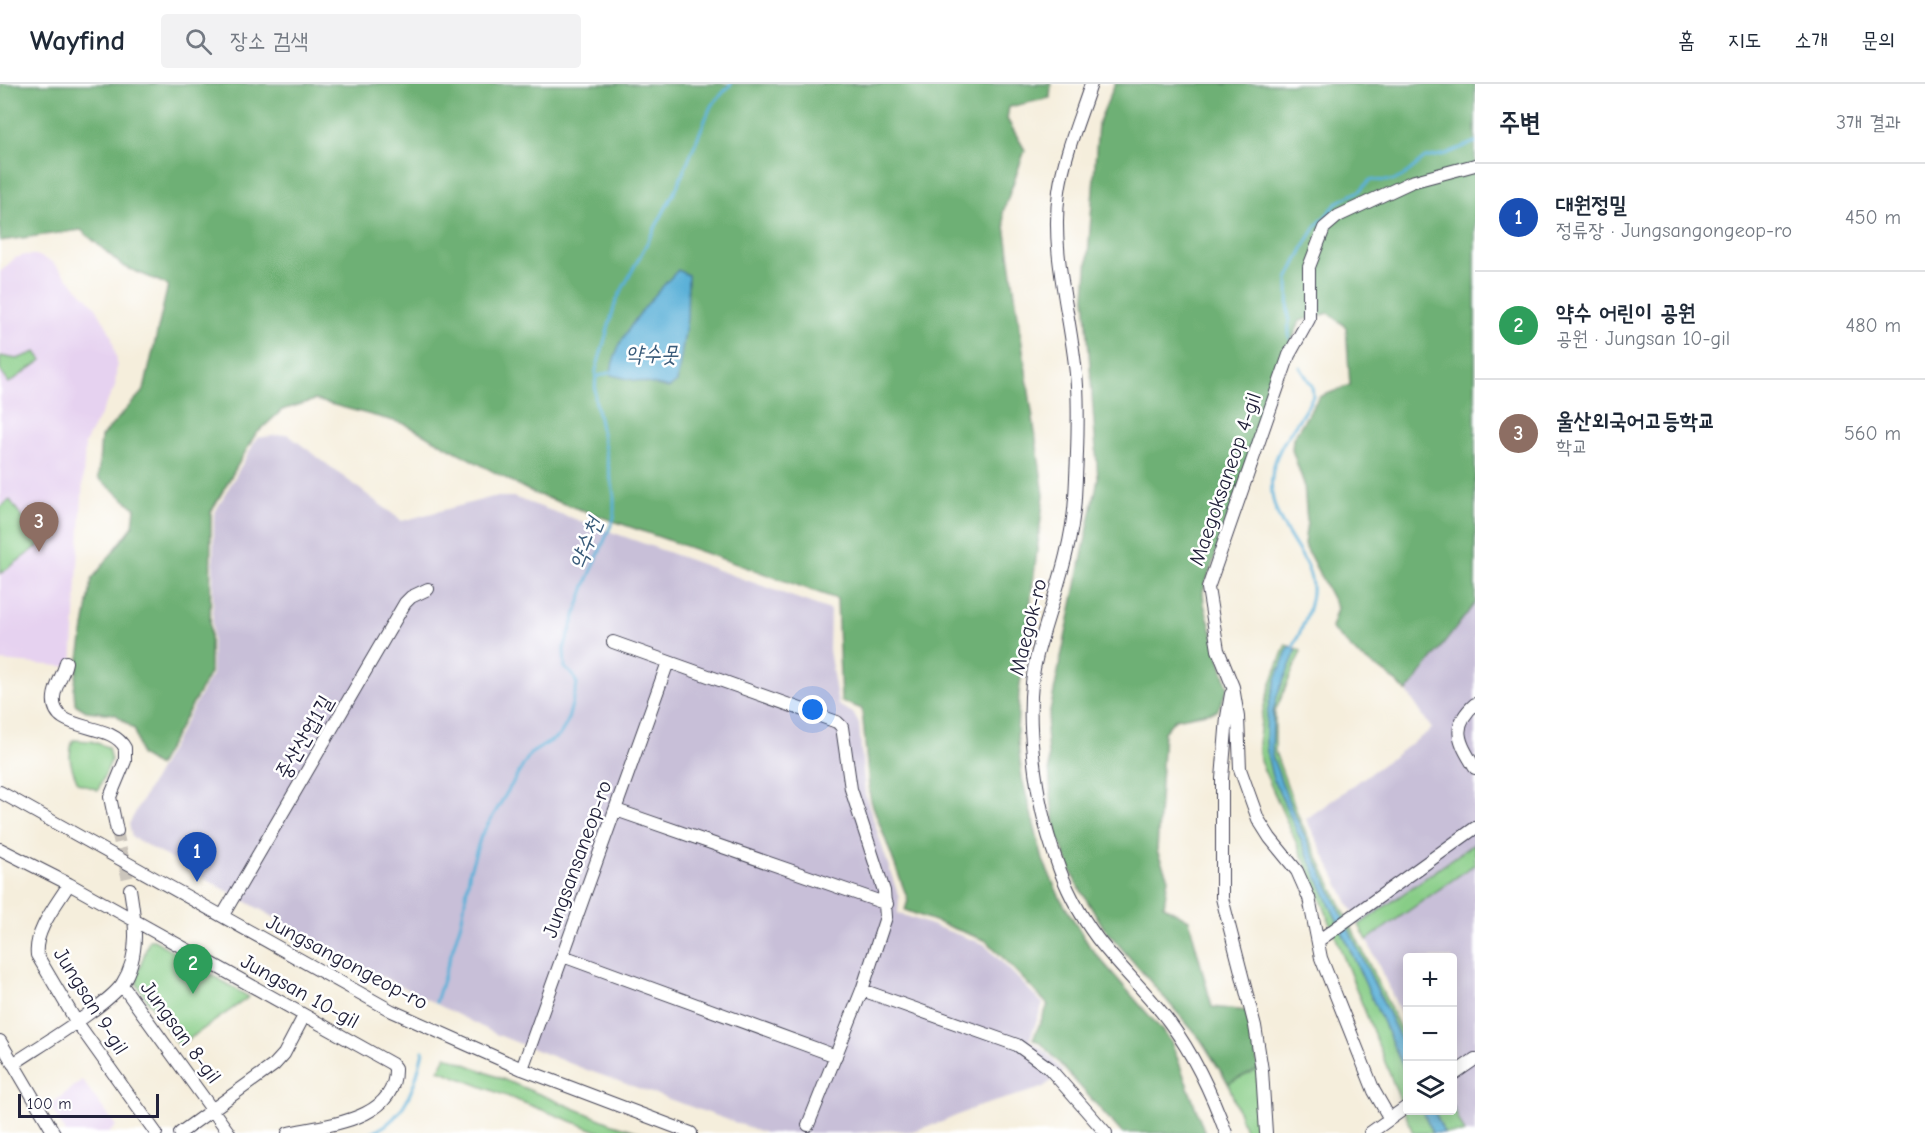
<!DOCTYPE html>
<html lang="ko">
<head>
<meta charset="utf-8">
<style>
	body { margin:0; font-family:"Comic Neue","Poor Story",sans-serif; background:#f2f2f3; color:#1f2937 }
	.controls { position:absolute; right:18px; bottom:18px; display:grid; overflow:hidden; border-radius:6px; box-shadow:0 3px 15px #0003 }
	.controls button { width:54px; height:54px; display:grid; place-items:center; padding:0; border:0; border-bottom:2px solid #e0e1e3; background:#fff; color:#1f2937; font:30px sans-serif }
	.scale { position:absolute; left:18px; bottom:15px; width:141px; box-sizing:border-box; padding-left:6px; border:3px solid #22223b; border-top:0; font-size:16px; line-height:21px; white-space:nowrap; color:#22223b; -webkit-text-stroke:4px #fff; paint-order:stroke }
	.you { position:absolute; left:813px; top:626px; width:21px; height:21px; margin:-15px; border:4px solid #fff; border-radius:50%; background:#1a73e8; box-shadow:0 0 0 9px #1a73e833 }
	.badge { display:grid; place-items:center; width:39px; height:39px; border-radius:50%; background:#db2777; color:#fff; font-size:20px; font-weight:700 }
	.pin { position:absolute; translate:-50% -50px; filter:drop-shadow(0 2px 3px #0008) }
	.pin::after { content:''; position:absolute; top:32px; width:21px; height:18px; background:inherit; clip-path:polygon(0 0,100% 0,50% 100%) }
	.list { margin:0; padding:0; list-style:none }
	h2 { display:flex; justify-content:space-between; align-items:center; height:78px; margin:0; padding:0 24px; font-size:26px }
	h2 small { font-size:20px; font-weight:400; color:#747a83 }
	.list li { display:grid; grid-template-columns:39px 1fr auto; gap:18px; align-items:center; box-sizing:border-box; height:108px; padding:0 24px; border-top:2px solid #e0e1e3 }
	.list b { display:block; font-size:22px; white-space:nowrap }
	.list p { margin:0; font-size:20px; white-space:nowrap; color:#747a83 }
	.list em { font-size:20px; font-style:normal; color:#747a83 }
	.icon { flex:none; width:33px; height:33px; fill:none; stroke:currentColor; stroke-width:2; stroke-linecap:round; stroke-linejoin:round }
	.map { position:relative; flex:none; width:1475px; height:1049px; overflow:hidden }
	header { display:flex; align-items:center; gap:36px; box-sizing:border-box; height:84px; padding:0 30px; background:#fff; border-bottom:2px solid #e0e1e3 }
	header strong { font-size:28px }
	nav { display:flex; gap:33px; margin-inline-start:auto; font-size:21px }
	.search { width:420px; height:54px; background:#f2f2f3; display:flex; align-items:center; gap:15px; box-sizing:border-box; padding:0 21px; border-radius:6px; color:#747a83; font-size:22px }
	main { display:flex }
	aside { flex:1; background:#fff }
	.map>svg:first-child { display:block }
	.built { fill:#e6d2f0 }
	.industrial { fill:#c8bfd8 }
	.green { fill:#88cd87; stroke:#557861; stroke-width:1.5 }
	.forest { fill:#6eb074; stroke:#486958; stroke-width:1.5 }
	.water { fill:#5cb1d8; stroke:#3f6a8a; stroke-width:1.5 }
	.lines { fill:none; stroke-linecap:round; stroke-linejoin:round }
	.stream { stroke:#5cb1d8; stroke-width:3 }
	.minor-tunnel { stroke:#cbc5bc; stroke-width:12; stroke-dasharray:12 6; stroke-linecap:butt }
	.minor-casing { stroke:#424153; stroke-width:14 }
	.minor { stroke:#fff; stroke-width:12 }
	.labels { text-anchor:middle; stroke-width:5; stroke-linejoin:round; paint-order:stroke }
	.street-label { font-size:21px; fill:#22223b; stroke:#fff }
	.water-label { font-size:22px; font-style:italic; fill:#395b7a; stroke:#fff }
</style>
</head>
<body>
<header>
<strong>Wayfind</strong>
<div class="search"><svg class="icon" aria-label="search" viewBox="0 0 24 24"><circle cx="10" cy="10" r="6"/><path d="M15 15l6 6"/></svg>장소 검색</div>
<nav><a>홈</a><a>지도</a><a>소개</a><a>문의</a></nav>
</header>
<main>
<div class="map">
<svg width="1475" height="1049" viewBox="0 0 1475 1049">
	<rect width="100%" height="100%" fill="#fff"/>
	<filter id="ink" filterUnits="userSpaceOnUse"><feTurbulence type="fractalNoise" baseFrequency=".0167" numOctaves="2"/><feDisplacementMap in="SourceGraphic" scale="12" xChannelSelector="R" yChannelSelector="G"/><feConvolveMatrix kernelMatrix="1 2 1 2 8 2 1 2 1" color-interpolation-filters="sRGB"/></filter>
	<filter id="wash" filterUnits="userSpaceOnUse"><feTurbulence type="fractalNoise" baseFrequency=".008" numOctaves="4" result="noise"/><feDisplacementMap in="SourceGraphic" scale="24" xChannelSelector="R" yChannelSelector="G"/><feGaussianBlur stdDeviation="1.35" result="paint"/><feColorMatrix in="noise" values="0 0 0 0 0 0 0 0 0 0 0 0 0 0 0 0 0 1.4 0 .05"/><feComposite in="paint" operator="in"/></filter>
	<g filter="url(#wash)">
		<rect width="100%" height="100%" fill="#f5eedc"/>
		<path class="built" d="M 25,171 L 36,171 L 52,178 L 96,223 L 111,250 L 117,277 L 115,303 L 85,359 L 72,583 L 0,577 L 0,188 L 15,174 Z
			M 82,996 L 116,1042 L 109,1049 L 66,1049 L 50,1021 Z"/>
		<path class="industrial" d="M 287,350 L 402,437 L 493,413 L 513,413 L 830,526 L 829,566 L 838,621 L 853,629 L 859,640 L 865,710 L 899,814 L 898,829 L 984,860 L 1043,920 L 1029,957 L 1043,965 L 1063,988 L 1042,1004 L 974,1024 L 942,1038 L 909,1048 L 895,1046 L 855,1049 L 765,1049 L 587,986 L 498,951 L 355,879 L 132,753 L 129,740 L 212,590 L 214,430 L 257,354 Z
			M 1475,519 L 1475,759 L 1359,841 L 1306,735 L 1432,645 L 1407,608 Z
			M 1475,780 L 1475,1049 L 1465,1049 L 1453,1023 L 1452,874 L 1408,874 L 1407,943 L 1367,856 Z"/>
		<path class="green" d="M 36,268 L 42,276 L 9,299 L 0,286 L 0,272 L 17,275 Z
			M 10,416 L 41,460 L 0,490 L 0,423 Z
			M 1286,560 L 1289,562 C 1270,609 1258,641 1272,692 L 1407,992 L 1408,1026 L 1423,1027 L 1432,1049 L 1413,1049 L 1316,803 L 1260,677 C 1255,634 1271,599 1286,560 Z
			M 1297,565 L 1301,567 L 1275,628 L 1275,668 L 1299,734 L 1407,959 L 1407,969 L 1290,721 L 1272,672 L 1273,628 L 1277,612 Z
			M 73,656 L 91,657 L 108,663 L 111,677 L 98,706 L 78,699 C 71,683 67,673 73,656 Z
			M 1475,759 L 1475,780 L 1367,856 L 1359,841 Z
			M 149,856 L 154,856 L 249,913 L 179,962 L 137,901 L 137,892 Z
			M 446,972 L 610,1039 L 642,1049 L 602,1049 L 439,986 Z
			M 1259,985 L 1262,1049 L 1246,1049 L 1228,999 Z
			M 1453,1023 L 1465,1049 L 1444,1049 L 1434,1027 L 1452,1026 Z"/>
		<path class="forest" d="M 0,0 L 1051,0 L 1050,14 L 1009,23 L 1007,35 L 1025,66 L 1003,128 L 1044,411 L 1019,610 L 1017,649 L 1022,694 L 1043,776 L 1060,814 L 1090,863 L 1171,957 L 1205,1049 L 1122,1049 L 1042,960 L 1033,955 L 1048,921 L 987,857 L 905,826 L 908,816 L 870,714 L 862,625 L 841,617 L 837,515 L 533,409 L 405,340 L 315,316 L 282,326 L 255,351 L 211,428 L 210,589 L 158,682 L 140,671 L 135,646 L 115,630 L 86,627 L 75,620 L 74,605 L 92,495 L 133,442 L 135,424 L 98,394 L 101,353 L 144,306 L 168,201 L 123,182 L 81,146 L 0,157 Z
			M 1115,0 L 1475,0 L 1475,519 L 1407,608 L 1387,590 L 1360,573 L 1331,544 L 1337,524 L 1304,460 L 1307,438 L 1304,400 L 1292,366 L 1293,354 L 1319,313 L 1350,301 L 1346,243 L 1329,229 L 1300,237 C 1262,325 1235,417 1203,507 L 1204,520 L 1228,604 L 1217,627 L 1175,635 L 1164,648 L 1157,767 L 1168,794 L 1164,822 L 1189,836 L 1212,923 L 1247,927 L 1259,985 L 1228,999 L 1201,956 L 1104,844 L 1076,799 L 1057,751 L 1052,722 L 1046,646 L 1098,395 L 1085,212 L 1098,40 Z"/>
		<path class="water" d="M 678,186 L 688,191 L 687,235 L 677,298 L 669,304 L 611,291 C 612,256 654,211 678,186 Z
			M 1289,562 L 1297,565 L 1277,612 L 1273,628 L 1272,672 L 1290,721 L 1407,969 L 1407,992 L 1272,692 C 1258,641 1270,609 1289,562 Z
			M 1423,1027 L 1434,1027 L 1444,1049 L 1432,1049 Z"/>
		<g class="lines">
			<path class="stream" d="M 1289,254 L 1288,195 L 1306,159 L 1317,141 L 1338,118 L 1361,106 L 1370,96 L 1393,97 L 1403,92 L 1425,74 L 1446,70 L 1475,58
				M 596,293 L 611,288
				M 1292,566 C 1300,548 1310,529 1312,509 C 1315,468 1266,443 1272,393 C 1275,360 1299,341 1313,312 L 1312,302 L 1300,283
				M 436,918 L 462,835 L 470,786 L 481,752 L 530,670 L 559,652 L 567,639 L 577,601 L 574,592 L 565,584 L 564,565 L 585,502 L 614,434 L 614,411 L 595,314 L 596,286 L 616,217 L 677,103 L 711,22 L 731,0
				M 371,1049 C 405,1036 416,1000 423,967"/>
		</g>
	</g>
	<g filter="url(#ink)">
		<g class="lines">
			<path class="minor-tunnel" d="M 117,747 L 130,805"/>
			<defs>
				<path id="minor" d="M 1091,0 C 1080,34 1064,71 1059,107 C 1050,174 1073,236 1077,302 C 1079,339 1077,377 1075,414 C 1072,468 1051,519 1037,571 C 1022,628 1036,721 1056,775 C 1065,803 1080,831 1097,854 C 1120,884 1148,909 1170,939 C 1195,973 1212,1010 1226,1049
					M 613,558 L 837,638 L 842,643 L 851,705 L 884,807 L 886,833 L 862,906 L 808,1041
					M 66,578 C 64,590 55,601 54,613 C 50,650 111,636 125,664 L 125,677 L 110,713 L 117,747
					M 1231,610 L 1227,633 L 1222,695 L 1222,814 L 1255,942 L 1262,986 L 1266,1049
					M 1475,620 C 1449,643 1460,659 1475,684
					M 0,708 L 392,927 L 522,985 L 691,1049
					M 616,726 L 887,820
					M 0,765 L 69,800 L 392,980 L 395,984 C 397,1037 325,1041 288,1049
					M 69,800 C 57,820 34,847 37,871 L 76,937 L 156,1049
					M 223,831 L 405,519 L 411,513 L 428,505
					M 1318,857 L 1475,744
					M 563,872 L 836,972
					M 122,901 L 229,1049
					M 862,906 L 1017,961 L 1049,984 L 1106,1049
					M 0,957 L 54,1049
					M 13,980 C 38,963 108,921 122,900 C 141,871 135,835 130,805
					M 522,985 L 668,578
					M 1452,991 L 1475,975
					M 1390,1035 L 1374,1007 L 1321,874 L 1309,814 L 1297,787 L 1270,754 L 1258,735 L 1240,685 L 1238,633 L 1233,603 L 1218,566 L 1208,504 L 1289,271 L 1309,235 L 1309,183 L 1324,144 L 1338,132 L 1411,98 L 1475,81
					M 180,1049 L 274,981 L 284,970 L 304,932
					M 1370,1049 L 1408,1022"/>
			</defs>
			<use href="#minor" class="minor-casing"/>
			<use href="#minor" class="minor"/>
		</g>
	</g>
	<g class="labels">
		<g class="street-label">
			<text transform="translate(1225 395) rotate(-71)" y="7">Maegoksaneop 4-gil</text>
			<text transform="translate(1028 543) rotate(-76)" y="7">Maegok-ro</text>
			<text transform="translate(304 653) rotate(-60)" y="7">중산산업1길</text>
			<text transform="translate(577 775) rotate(-70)" y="7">Jungsansaneop-ro</text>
			<text transform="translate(347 878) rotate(28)" y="7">Jungsangongeop-ro</text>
			<text transform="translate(300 907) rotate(29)" y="7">Jungsan 10-gil</text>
			<text transform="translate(91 917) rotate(58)" y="7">Jungsan 9-gil</text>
			<text transform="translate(181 948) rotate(54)" y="7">Jungsan 8-gil</text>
		</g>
		<g class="water-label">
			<text x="652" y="277">약수못</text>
			<text transform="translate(585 459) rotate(-68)" y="8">약수천</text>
		</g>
	</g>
</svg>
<div class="controls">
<button>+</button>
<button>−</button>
<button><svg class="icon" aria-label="layers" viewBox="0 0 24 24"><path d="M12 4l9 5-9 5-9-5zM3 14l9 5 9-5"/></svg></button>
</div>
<div class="scale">100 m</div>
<div class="you"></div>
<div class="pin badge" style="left:197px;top:798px;background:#1a4fb4">1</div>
<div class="pin badge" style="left:193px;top:910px;background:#2e9e5b">2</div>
<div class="pin badge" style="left:39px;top:468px;background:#8d6e63">3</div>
</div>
<aside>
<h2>주변<small>3개 결과</small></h2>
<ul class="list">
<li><span class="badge" style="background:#1a4fb4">1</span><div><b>대원정밀</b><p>정류장 · Jungsangongeop-ro</p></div><em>450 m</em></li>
<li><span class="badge" style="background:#2e9e5b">2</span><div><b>약수 어린이 공원</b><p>공원 · Jungsan 10-gil</p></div><em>480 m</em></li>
<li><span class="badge" style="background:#8d6e63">3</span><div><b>울산외국어고등학교</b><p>학교</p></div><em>560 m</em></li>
</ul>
</aside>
</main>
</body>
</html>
